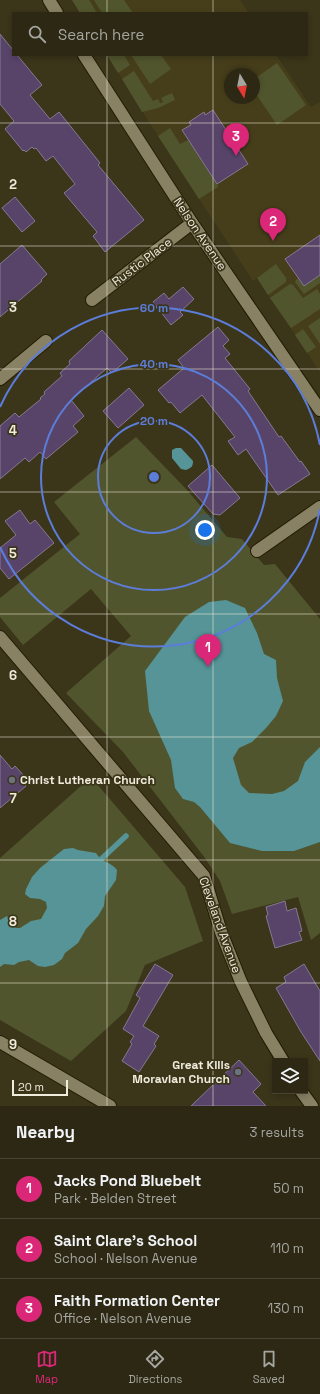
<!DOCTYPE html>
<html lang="en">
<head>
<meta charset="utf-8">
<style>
	body { margin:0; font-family:"Space Grotesk",sans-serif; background:#383422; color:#f1f3f6 }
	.controls { position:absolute; right:12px; bottom:12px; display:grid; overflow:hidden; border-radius:0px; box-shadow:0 2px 6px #0003 }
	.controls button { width:36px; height:36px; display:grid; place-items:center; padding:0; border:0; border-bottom:1px solid #484434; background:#2c2814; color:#f1f3f6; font:20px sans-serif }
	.compass { position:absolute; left:224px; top:68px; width:36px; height:36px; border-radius:50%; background:#2c2814; box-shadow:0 2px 6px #0003; rotate:170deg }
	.scale { position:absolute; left:12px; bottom:10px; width:56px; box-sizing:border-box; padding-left:4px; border:2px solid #f0ecdc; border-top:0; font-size:11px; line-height:14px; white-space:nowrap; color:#f0ecdc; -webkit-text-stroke:3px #3b351a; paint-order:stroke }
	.you { position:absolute; left:205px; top:530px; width:14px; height:14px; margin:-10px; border:3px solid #fff; border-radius:50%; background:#1a73e8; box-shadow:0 0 0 6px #1a73e833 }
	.badge { display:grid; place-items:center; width:26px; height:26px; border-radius:50%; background:#db2777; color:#fff; font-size:13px; font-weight:700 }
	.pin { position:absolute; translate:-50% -33px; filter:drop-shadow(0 1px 2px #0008) }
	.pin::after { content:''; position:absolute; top:21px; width:14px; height:12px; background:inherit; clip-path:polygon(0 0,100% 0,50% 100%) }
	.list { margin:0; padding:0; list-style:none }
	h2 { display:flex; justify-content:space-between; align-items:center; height:52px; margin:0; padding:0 16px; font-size:17px }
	h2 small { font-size:13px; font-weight:400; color:#a6a6a0 }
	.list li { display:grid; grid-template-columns:26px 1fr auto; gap:12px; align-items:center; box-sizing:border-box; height:60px; padding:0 16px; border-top:1px solid #484434 }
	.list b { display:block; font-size:15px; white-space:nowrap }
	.list p { margin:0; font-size:13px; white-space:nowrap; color:#a6a6a0 }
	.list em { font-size:13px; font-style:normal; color:#a6a6a0 }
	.icon { flex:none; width:22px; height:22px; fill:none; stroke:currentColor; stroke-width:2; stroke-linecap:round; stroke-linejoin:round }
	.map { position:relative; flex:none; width:320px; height:1106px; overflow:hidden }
	.search { position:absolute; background:#2c2814; box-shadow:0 2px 6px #0003; left:12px; right:12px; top:12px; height:44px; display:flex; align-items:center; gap:10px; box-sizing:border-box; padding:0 14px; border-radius:0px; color:#a6a6a0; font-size:15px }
	.sheet { height:232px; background:#2c2814 }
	nav { display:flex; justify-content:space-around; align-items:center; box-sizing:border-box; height:56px; border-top:1px solid #484434; background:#2c2814; font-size:11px; color:#a6a6a0 }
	nav a { display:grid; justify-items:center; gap:2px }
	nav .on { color:#db2777 }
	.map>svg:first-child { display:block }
	.built { fill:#463e1b; fill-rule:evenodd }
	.green { fill:#51552d }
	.water { fill:#569498 }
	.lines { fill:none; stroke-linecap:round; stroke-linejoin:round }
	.stream { stroke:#569498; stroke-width:5.5 }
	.building { fill:#584469; stroke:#867893 }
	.street-casing { stroke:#231c03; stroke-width:14 }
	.secondary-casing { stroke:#231c03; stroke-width:14 }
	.street { stroke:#888164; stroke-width:12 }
	.secondary { stroke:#888164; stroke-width:12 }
	.grid { fill:none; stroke:#f0ecdc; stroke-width:1; stroke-opacity:0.55 }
	.ring { fill:none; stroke:#5c7dd9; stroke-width:2 }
	.worship-dot { fill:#6b7280; stroke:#3b351a; stroke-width:1.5 }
	.labels { text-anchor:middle; stroke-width:3.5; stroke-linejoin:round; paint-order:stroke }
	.street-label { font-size:12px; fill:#f0ecdc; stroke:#3b351a }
	.poi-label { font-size:12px; font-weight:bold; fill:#f0ecdc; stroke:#3b351a; text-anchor:start }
	.grid-label { font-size:13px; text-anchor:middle; font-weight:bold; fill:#f0ecdc; stroke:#3b351a; stroke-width:3.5; stroke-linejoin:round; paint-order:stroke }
	.centre { fill:#5c7dd9; stroke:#3b351a; stroke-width:2 }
	.ring-label { font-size:12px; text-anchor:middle; font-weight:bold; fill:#5c7dd9; stroke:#3b351a; stroke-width:3.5; stroke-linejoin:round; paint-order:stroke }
</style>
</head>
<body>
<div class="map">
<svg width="320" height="1106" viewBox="0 0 320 1106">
	<rect width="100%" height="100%" fill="#3b351a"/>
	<path class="built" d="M 72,0 L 240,0 L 249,13 L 80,13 Z
		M 107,55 L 276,55 L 311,107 L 320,102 L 320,372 L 257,278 L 253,281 L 158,136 ZM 230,74 L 254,74 L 254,98 L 230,98 Z"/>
	<path class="green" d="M 72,0 L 89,0 L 97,13 L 80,13 Z
		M 94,0 L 124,0 L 133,13 L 102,13 Z
		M 107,55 L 124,55 L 130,65 L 118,73 Z
		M 131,55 L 161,55 L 171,69 L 150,84 Z
		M 277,63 L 306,105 L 277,125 L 254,91 L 254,79 Z
		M 134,71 L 153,101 L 158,99 L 160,103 L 162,103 L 163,101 L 161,98 L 172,93 L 175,100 L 158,108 L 142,112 L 122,79 Z
		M 170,128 L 180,144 L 188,140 L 217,184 L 218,187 L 199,199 L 158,136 Z
		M 276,264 L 286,278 L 286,282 L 268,295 L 257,278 Z
		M 320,275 L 320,283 L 304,294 L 295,282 L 296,280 L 298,278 L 304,286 Z
		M 290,284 L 293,285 L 303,298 L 317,289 L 320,294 L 320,309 L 291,328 L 270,298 Z
		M 320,318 L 320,344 L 308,326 Z
		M 303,329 L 316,347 L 307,353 L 295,335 Z
		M 136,437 L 187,490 L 227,537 L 242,539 L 264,565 L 275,564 L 320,619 L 320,933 L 311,940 L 298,897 L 232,914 L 220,881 L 205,858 L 123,752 L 66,693 L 131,636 L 91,589 L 23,645 L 0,617 L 0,598 L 80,534 L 54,502 Z
		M 91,777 L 185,887 L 203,941 L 145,965 L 126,1011 L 71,1061 L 0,1020 L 0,858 Z"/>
	<path class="water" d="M 176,448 L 181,448 L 193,461 C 193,467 191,468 186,470 L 181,469 L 172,458 L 172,450 Z
		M 226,600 L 245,608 L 257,633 L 264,654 L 276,660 L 277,678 L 283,701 L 276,716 L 266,728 L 252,742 L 239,748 L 233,758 L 241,785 L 249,793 L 272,794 L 284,791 L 298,781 L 305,762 L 320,747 L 320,842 L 294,851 L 262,851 L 230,843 L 200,807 L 194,802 L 183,799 L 175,788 L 171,760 L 149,711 L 145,671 L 185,617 L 209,602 Z
		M 73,848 L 78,850 L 96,853 C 102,863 110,861 117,870 L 116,880 L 105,896 L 104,906 L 98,916 L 86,929 L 78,943 L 65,953 L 62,959 L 54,965 L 45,967 L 38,966 L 29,960 L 19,962 L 14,965 L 4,964 L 0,967 L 0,920 L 7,916 L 11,924 L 16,928 L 20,928 L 31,921 L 41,919 L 47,908 L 46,902 L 40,899 L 30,898 L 25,894 L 26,889 L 32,877 L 40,868 L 64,849 Z"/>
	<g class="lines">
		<path class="stream" d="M 97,863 L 126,836"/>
	</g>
	<path class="building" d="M 0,34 L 13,50 L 13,55 L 17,55 L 42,85 L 30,95 L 50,119 L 59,112 L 100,163 L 98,165 L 144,220 L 105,252 L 93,236 L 97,232 L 64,193 L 75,184 L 53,156 L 46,161 L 36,148 L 34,149 L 32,147 L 26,152 L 24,150 L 23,151 L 5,129 L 14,121 L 0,104 Z
		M 213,110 L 248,164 L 217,184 L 182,130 L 191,125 L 189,122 L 204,112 L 205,115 Z
		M 15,197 L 35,221 L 22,232 L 2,208 Z
		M 320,235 L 320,275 L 304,286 L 285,259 Z
		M 22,245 L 47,274 L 41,280 L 42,281 L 0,317 L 0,264 Z
		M 183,287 L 194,299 L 180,312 L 183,315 L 171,325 L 153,302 L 164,293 L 169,299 Z
		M 218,327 L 229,340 L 223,346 L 230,354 L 225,358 L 250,389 L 248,391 L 279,437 L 281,436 L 300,462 L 301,461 L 310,474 L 278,495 L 246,449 L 238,455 L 228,441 L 235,437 L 202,395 L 180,413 L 171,402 L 169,403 L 158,390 L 184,368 L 178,360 Z
		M 102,330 L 128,359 L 112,373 L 107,368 L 71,400 L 84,416 L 73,426 L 78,432 L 46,459 L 40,452 L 29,462 L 25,458 L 0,479 L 0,426 L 15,413 L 19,417 L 41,399 L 40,398 L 45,394 L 44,392 L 62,376 L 60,373 L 70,364 L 69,362 L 70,360 Z
		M 129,388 L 144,405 L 118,428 L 103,411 Z
		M 212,465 L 240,498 L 220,515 L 213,514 L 188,486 Z
		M 20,510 L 30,524 L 35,520 L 54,543 L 9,579 L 0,568 L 0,548 L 16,535 L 5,521 Z
		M 0,755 L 12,769 L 15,766 L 26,778 L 22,781 L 26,786 L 0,808 Z
		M 285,901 L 287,911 L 296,908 L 302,931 L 299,932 L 302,940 L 275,948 L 266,916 L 268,915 L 266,907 Z
		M 155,964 L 173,975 L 143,1026 L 159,1036 L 154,1044 L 156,1046 L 139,1072 L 122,1061 L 132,1044 L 130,1042 L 134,1036 L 123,1029 L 140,998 L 136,995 Z
		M 304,964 L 320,991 L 320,1061 L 301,1032 L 276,988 L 286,982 L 284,977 Z
		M 239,1060 L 261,1084 L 253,1092 L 266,1106 L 191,1106 Z"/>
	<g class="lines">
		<defs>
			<path id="street" d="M 92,300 L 192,223
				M 0,379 L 46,341
				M 257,551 L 320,507
				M 0,637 L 204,876 L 221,932 L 241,982 L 266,1033 L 283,1061
				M 0,1042 L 110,1106
				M 301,1091 L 312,1106"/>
			<path id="secondary" d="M 49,0 L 57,13
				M 84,55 L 192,223 L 320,410"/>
		</defs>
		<use href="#street" class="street-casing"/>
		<use href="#secondary" class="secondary-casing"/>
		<use href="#street" class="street"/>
		<use href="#secondary" class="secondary"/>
	</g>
	<path class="grid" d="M 107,0 L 107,13M 213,0 L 213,13M 107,55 L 107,1106M 213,55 L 213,1106M 0,123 L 320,123M 0,246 L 320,246M 0,369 L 320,369M 0,492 L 320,492M 0,614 L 320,614M 0,737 L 320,737M 0,860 L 320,860M 0,983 L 320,983"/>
	<g class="ring">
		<circle cx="154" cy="477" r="56"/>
		<circle cx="154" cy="477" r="113"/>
		<path d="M320 509A169 169 0 0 1 0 547M0 407A169 169 0 0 1 320 445"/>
	</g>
	<g class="worship-dot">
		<circle cx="12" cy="780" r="4"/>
		<circle cx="238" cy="1072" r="4"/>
	</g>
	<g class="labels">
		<g class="street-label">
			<text transform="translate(200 234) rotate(56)" y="4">Nelson Avenue</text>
			<text transform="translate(142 262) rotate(-37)" y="4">Rustic Place</text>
			<text transform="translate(220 925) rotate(70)" y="4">Cleveland Avenue</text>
		</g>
		<g class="poi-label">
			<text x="20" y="784">Christ Lutheran Church</text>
			<text x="230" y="1069" text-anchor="end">Great Kills<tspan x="230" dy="14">Moravian Church</tspan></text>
		</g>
	</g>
	<g class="grid-label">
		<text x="13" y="189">2</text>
		<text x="13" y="312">3</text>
		<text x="13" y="435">4</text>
		<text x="13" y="558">5</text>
		<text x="13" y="680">6</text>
		<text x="13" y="803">7</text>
		<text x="13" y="926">8</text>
		<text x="13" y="1049">9</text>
	</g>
	<circle cx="154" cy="477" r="6" class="centre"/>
	<g class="ring-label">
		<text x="154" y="312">60 m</text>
		<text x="154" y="368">40 m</text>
		<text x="154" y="425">20 m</text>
	</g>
</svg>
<div class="controls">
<button><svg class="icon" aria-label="layers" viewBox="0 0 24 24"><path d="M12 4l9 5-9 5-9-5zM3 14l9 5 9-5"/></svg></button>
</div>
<svg class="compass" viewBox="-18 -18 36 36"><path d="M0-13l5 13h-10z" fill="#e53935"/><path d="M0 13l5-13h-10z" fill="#a6a6a0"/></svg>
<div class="scale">20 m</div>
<div class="you"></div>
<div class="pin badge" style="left:208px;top:667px">1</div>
<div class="pin badge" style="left:273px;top:241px">2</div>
<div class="pin badge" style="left:236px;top:156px">3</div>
<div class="search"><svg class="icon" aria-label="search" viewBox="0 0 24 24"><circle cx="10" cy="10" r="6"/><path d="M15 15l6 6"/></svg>Search here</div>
</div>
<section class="sheet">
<h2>Nearby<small>3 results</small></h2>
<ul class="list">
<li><span class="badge">1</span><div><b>Jacks Pond Bluebelt</b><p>Park · Belden Street</p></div><em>50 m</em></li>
<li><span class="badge">2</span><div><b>Saint Clare's School</b><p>School · Nelson Avenue</p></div><em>110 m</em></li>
<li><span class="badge">3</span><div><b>Faith Formation Center</b><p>Office · Nelson Avenue</p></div><em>130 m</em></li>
</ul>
</section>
<nav>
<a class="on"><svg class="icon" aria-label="map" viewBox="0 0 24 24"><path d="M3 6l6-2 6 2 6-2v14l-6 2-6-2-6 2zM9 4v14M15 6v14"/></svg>Map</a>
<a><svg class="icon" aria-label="directions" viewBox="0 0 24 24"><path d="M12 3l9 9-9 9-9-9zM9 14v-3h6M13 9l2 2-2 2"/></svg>Directions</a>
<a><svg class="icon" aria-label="saved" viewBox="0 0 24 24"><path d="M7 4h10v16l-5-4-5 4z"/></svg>Saved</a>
</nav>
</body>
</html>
